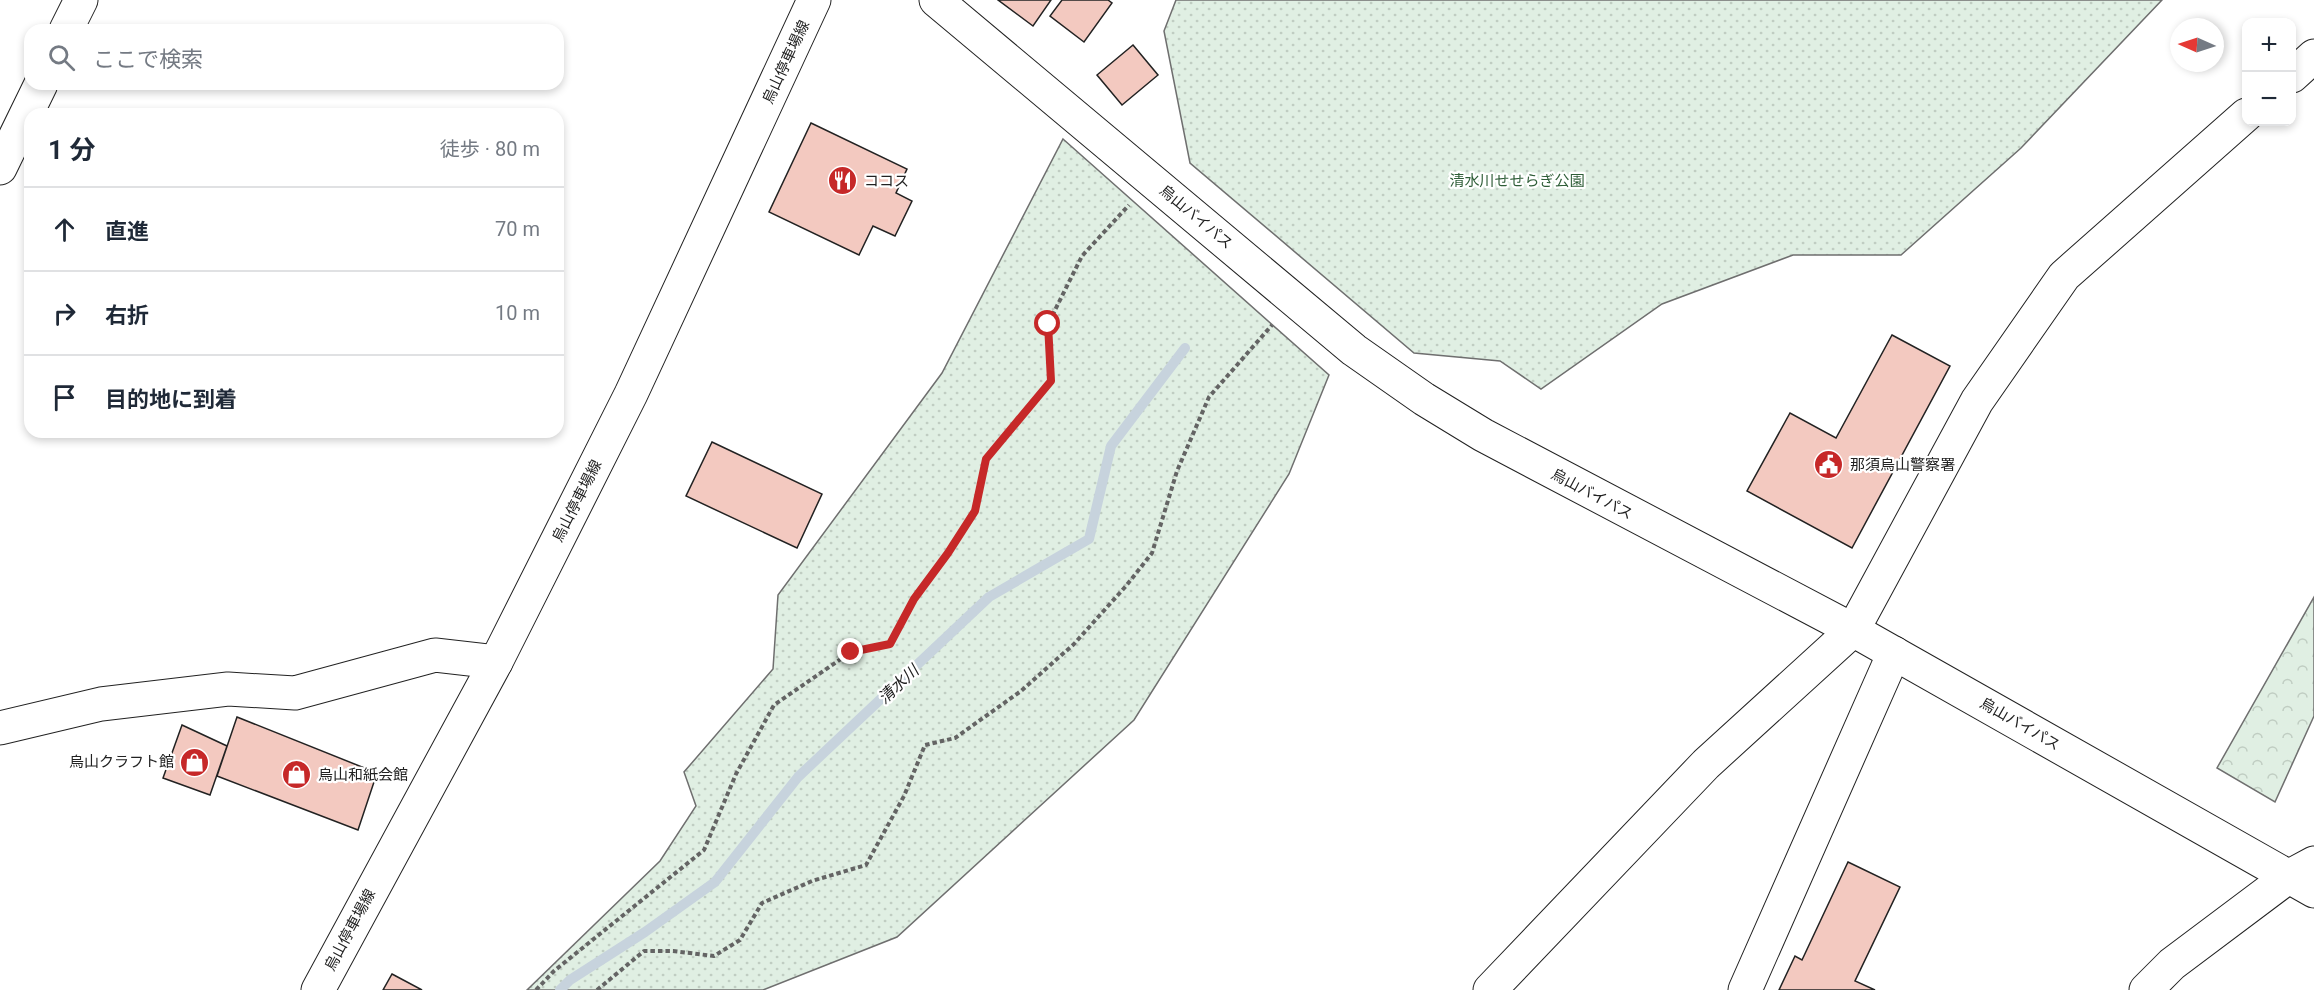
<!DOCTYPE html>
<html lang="ja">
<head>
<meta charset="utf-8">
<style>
	body { margin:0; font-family:Roboto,"Noto Sans JP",sans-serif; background:#f6f6f7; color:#1f2937 }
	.controls { position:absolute; right:18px; top:18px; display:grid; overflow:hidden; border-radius:12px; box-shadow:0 3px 9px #0003 }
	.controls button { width:54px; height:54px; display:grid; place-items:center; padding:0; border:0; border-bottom:2px solid #e0e1e3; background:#fff; color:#1f2937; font:30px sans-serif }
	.compass { position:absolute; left:2170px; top:18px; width:54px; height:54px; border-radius:50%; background:#fff; box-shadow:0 3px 9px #0003; rotate:273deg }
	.stop { position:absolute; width:18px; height:18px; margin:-14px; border:4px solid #c62828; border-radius:50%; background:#fff }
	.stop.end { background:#c62828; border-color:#fff; box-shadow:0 2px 6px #0008 }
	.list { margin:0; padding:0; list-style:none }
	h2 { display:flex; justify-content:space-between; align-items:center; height:78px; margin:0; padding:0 24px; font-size:26px }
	h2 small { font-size:20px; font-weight:400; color:#747a83 }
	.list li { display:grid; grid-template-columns:39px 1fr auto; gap:18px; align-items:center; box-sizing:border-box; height:84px; padding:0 24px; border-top:2px solid #e0e1e3 }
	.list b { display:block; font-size:22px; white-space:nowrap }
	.list em { font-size:20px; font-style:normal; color:#747a83 }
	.icon { flex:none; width:33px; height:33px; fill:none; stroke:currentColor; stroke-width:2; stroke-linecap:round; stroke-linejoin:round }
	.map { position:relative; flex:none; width:2314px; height:990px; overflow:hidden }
	.search { position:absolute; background:#fff; box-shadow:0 3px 9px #0003; left:24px; top:24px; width:540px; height:66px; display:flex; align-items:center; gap:15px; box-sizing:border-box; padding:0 21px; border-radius:18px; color:#747a83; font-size:22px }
	.panel { position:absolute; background:#fff; box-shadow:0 3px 9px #0003; left:24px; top:108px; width:540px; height:330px; border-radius:18px }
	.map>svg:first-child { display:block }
	.grass { fill:url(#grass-dots); stroke:#6f6f6f; stroke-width:1.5 }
	.forest { fill:url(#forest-crowns); stroke:#6f6f6f; stroke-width:1.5 }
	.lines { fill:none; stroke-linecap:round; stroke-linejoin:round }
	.stream { stroke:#c7d3dd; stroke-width:10 }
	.building { fill:#f3c9c0; stroke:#222; stroke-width:1.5 }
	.minor-casing { stroke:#222; stroke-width:35 }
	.major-casing { stroke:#222; stroke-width:35 }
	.highway-casing { stroke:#222; stroke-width:35 }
	.path { stroke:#646464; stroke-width:4; stroke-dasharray:4.5 3; stroke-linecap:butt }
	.minor { stroke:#fff; stroke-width:33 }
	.major { stroke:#fff; stroke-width:33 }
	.highway { stroke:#fff; stroke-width:33 }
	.route { stroke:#c62828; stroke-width:8 }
	.labels { text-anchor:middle; stroke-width:4.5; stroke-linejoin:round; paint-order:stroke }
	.street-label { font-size:15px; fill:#222; stroke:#fff }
	.poi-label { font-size:15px; fill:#222; stroke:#fff; text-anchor:start }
	.park-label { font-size:15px; fill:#2f5e38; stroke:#fff }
	.water-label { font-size:16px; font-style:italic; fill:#222; stroke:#fff }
</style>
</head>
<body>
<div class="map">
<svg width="2314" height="990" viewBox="0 0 2314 990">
	<defs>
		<pattern id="grass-dots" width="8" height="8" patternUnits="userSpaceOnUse" patternTransform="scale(1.5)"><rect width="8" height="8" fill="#e0efe3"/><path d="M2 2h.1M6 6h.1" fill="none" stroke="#c0cdc2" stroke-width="1.8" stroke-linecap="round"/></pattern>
		<pattern id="forest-crowns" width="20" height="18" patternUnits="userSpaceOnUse" patternTransform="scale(1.5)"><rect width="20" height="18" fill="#e0efe3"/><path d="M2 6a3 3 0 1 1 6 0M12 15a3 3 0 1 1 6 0" fill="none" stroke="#c0cdc2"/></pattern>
	</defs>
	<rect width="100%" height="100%" fill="#fff"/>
	<path class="grass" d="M 1176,0 L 2162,0 L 2021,148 L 1901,255 L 1793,255 L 1662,304 L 1541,389 L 1500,361 L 1414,353 L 1190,163 L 1164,31 Z
		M 1063,139 L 1329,375 L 1289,474 L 1134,720 L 897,937 L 763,990 L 527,990 L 660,861 L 696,806 L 684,772 L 773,669 L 778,595 L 942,373 Z"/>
	<path class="forest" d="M 2314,597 L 2314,716 L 2275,802 L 2217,768 Z"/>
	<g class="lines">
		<path class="stream" d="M 560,990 L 570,980 L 645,932 L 715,882 L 798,777 L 989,597 L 1089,539 L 1111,446 L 1185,348"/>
	</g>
	<path class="building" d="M 998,0 L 1051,0 L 1033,26 Z
		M 1062,0 L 1108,0 L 1112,3 L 1084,42 L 1050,16 Z
		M 1133,45 L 1158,75 L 1122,105 L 1097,75 Z
		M 811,123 L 907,169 L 896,193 L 912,201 L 895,236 L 873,226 L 859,255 L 769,212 Z
		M 1892,335 L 1950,366 L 1852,548 L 1747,491 L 1790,413 L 1836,438 Z
		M 712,442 L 822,494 L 797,548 L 686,496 Z
		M 237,717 L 377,773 L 358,830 L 217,776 Z
		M 182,725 L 227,746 L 210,795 L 163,778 Z
		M 1848,862 L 1900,887 L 1855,981 L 1875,990 L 1779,990 L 1795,956 L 1802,960 Z
		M 392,974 L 422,990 L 383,990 Z"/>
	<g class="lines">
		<defs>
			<path id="minor" d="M 66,30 L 81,0
				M 2292,76 L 2314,56
				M 0,168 L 41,84
				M 0,728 L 101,704 L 228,689 L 295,693 L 435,655 L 496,662
				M 1490,990 L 1706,764 L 1853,630 L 1977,401 L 2064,276 L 2246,115
				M 1745,990 L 1894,653
				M 2146,990 L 2172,964 L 2288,877 L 2314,863"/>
			<path id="major" d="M 318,990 L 496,662 L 631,394 L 814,0"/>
			<path id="highway" d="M 936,0 L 1354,350 L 1424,399 L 1483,435 L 1853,630 L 2314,891"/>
		</defs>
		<use href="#minor" class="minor-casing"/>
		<use href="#major" class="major-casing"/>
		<use href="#highway" class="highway-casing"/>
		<path class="path" d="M 536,990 L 554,971 L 704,850 L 736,774 L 774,705 L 851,652 L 890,644 L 914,599 L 948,553 L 974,511 L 986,459 L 1051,381 L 1048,324 L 1082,256 L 1129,205
			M 597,990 L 644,951 L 673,951 L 714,956 L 740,940 L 762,903 L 812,881 L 866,865 L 904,796 L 925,745 L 955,738 L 1021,691 L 1074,644 L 1126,586 L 1152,553 L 1177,471 L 1209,397 L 1272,325"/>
		<use href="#minor" class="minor"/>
		<use href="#major" class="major"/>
		<use href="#highway" class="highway"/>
	</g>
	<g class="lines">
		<path class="route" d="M 851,652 L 890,644 L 914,599 L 948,553 L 975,511 L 986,459 L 1051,381 L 1048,324"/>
	</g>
	<defs>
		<symbol id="restaurant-disc" viewBox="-11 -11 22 22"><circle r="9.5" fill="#c62828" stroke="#fff"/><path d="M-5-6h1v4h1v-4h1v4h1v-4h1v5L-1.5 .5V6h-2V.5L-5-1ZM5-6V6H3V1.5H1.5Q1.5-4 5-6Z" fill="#fff"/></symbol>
		<symbol id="civic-disc" viewBox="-11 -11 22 22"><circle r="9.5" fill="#c62828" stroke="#fff"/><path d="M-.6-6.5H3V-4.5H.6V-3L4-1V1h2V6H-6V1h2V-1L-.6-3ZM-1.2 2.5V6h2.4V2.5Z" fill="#fff"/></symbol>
		<symbol id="shop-disc" viewBox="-11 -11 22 22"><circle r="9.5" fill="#c62828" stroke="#fff"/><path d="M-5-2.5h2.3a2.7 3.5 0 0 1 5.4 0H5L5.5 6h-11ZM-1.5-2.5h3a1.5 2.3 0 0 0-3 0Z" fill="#fff"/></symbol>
	</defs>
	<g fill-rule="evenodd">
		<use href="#restaurant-disc" x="826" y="164" width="33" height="33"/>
		<use href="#civic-disc" x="1812" y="448" width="33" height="33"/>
		<use href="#shop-disc" x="178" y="746" width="33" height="33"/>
		<use href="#shop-disc" x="280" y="758" width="33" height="33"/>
	</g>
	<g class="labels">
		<g class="street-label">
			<text transform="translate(786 62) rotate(-65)" y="5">烏山停車場線</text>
			<text transform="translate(1196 217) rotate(40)" y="5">烏山バイパス</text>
			<text transform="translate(1592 494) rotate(28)" y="5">烏山バイパス</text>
			<text transform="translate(577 501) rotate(-63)" y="5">烏山停車場線</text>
			<text transform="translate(2020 724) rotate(30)" y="5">烏山バイパス</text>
			<text transform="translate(350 930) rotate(-62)" y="5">烏山停車場線</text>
		</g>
		<g class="poi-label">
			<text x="864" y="186">ココス</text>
			<text x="1850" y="470">那須烏山警察署</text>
			<text x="174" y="767" text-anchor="end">烏山クラフト館</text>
			<text x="318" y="780">烏山和紙会館</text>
		</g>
		<g class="park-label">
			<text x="1517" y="186">清水川せせらぎ公園</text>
		</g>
		<g class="water-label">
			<text transform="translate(898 684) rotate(-43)" y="6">清水川</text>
		</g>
	</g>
</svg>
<div class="controls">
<button>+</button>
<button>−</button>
</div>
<svg class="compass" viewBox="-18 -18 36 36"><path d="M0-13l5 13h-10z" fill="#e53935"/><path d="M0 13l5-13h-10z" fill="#747a83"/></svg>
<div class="stop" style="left:1048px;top:324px"></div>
<div class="stop end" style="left:851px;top:652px"></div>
<div class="search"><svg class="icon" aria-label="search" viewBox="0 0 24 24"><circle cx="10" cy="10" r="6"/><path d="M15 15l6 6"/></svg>ここで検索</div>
<section class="panel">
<h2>1 分<small>徒歩 · 80 m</small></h2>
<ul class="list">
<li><svg class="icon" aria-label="ahead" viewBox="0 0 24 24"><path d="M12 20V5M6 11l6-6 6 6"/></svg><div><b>直進</b></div><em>70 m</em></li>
<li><svg class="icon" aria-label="right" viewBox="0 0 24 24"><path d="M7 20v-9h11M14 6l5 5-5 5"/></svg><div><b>右折</b></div><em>10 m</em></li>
<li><svg class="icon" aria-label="arrive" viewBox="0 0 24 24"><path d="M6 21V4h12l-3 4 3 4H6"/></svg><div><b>目的地に到着</b></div></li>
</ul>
</section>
</div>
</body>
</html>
